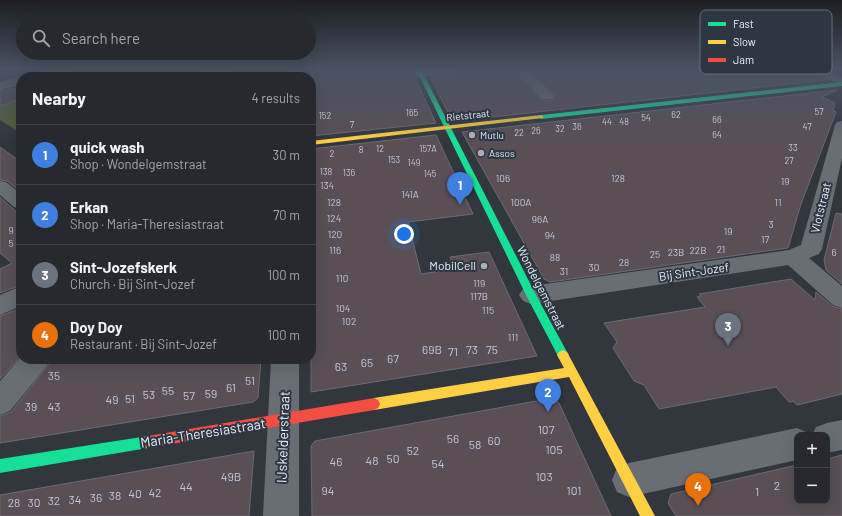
<!DOCTYPE html>
<html lang="en">
<head>
<meta charset="utf-8">
<style>
	body { margin:0; font-family:Barlow,sans-serif; background:#32353a; color:#f1f3f6 }
	.controls { position:absolute; right:12px; bottom:12px; display:grid; overflow:hidden; border-radius:8px; box-shadow:0 4px 16px #0002 }
	.controls button { width:36px; height:36px; display:grid; place-items:center; padding:0; border:0; border-bottom:1px solid #42454a; background:#26292e; color:#f1f3f6; font:20px sans-serif }
	.you { position:absolute; left:404px; top:234px; width:14px; height:14px; margin:-10px; border:3px solid #fff; border-radius:50%; background:#1a73e8; box-shadow:0 0 0 6px #1a73e833 }
	.badge { display:grid; place-items:center; width:26px; height:26px; border-radius:50%; background:#8c9099; color:#fff; font-size:13px; font-weight:700 }
	.pin { position:absolute; translate:-50% -33px; filter:drop-shadow(0 1px 2px #0008) }
	.pin::after { content:''; position:absolute; top:21px; width:14px; height:12px; background:inherit; clip-path:polygon(0 0,100% 0,50% 100%) }
	.list { margin:0; padding:0; list-style:none }
	h2 { display:flex; justify-content:space-between; align-items:center; height:52px; margin:0; padding:0 16px; font-size:17px }
	h2 small { font-size:13px; font-weight:400; color:#a4a6aa }
	.list li { display:grid; grid-template-columns:26px 1fr auto; gap:12px; align-items:center; box-sizing:border-box; height:60px; padding:0 16px; border-top:1px solid #42454a }
	.list b { display:block; font-size:15px; white-space:nowrap }
	.list p { margin:0; font-size:13px; white-space:nowrap; color:#a4a6aa }
	.list em { font-size:13px; font-style:normal; color:#a4a6aa }
	.icon { flex:none; width:22px; height:22px; fill:none; stroke:currentColor; stroke-width:2; stroke-linecap:round; stroke-linejoin:round }
	.map { position:relative; flex:none; width:842px; height:516px; overflow:hidden }
	.search { position:absolute; background:#26292e; box-shadow:0 4px 16px #0002; left:16px; top:16px; width:300px; height:44px; display:flex; align-items:center; gap:10px; box-sizing:border-box; padding:0 14px; border-radius:22px; color:#a4a6aa; font-size:15px }
	.panel { position:absolute; background:#26292e; box-shadow:0 4px 16px #0002; left:16px; top:72px; width:300px; height:292px; border-radius:16px }
	.map>svg:first-child { display:block }
	.green { fill:#55603a }
	.building { fill:#5a4f57; stroke:#6d6b70 }
	.lines { fill:none; stroke-linecap:round; stroke-linejoin:round }
	.street { fill:#696e74; fill-rule:evenodd }
	.fast { fill:#16e098; fill-rule:evenodd }
	.slow { fill:#ffcf43; fill-rule:evenodd }
	.jam { fill:#f24e42; fill-rule:evenodd }
	.poi-dot { fill:#a9afb7; stroke:#2d3643; stroke-width:1.5 }
	.labels { text-anchor:middle; stroke-width:4; stroke-linejoin:round; paint-order:stroke }
	.far-number-label { font-size:9px; fill:#c5c7d0 }
	.far-street-label { font-size:10px; fill:#e9eff8; stroke:#2d3643 }
	.far-poi-label { font-size:10px; fill:#e9eff8; stroke:#2d3643; text-anchor:start }
	.number-label { font-size:10px; fill:#c5c7d0 }
	.street-label { font-size:12px; fill:#e9eff8; stroke:#2d3643 }
	.poi-label { font-size:12px; fill:#e9eff8; stroke:#2d3643; text-anchor:end }
	.near-number-label { font-size:12px; fill:#c5c7d0 }
	.near-street-label { font-size:14px; fill:#e9eff8; stroke:#2d3643 }
	.key { fill:#2d3643; stroke:#656e79; stroke-width:1 }
	.key-label { font-size:11px; fill:#e9eff8 }
</style>
</head>
<body>
<div class="map">
<svg width="842" height="516" viewBox="0 0 842 516">
	<rect width="100%" height="100%" fill="#32373e"/>
	<path class="green" d="M 0,87 L 21,100 L 21,133 L 0,120 L 0,106 L 10,103 L 0,97 Z"/>
	<path class="building" d="M 311,69 L 411,69 L 436,123 L 311,136 Z
		M 465,69 L 512,69 L 542,100 L 552,100 L 555,95 L 528,69 L 802,69 L 808,73 L 826,80 L 456,121 L 453,114 L 450,116 L 430,77 L 458,74 L 463,73 Z
		M 21,87 L 21,99 L 0,106 L 0,91 Z
		M 837,90 L 822,97 L 835,103 L 833,111 L 836,112 L 801,204 L 788,248 L 550,282 L 544,279 L 462,132 Z
		M 436,135 L 473,214 L 408,222 L 421,274 L 454,269 L 450,257 L 489,252 L 537,356 L 311,392 L 311,149 Z
		M 0,147 L 21,162 L 21,192 L 7,181 L 0,180 Z
		M 0,197 L 21,216 L 21,285 L 0,293 L 0,269 L 12,263 L 0,253 Z
		M 836,213 L 842,214 L 842,284 L 826,270 L 824,260 Z
		M 791,279 L 815,300 L 816,292 L 832,306 L 842,309 L 842,394 L 797,405 L 793,401 L 789,402 L 776,387 L 659,409 L 644,385 L 634,381 L 613,348 L 617,342 L 604,323 L 705,307 L 697,297 L 701,296 L 699,294 Z
		M 21,308 L 21,356 L 0,379 L 0,316 Z
		M 53,359 L 261,359 L 258,398 L 253,402 L 0,443 L 0,416 L 11,412 Z
		M 553,398 L 559,403 L 611,516 L 312,516 L 311,446 L 315,441 Z
		M 254,451 L 249,516 L 0,516 L 0,495 Z
		M 842,455 L 842,516 L 676,516 L 668,503 L 671,494 L 797,465 L 797,501 L 827,501 L 827,459 Z"/>
	<g class="lines">
		<path class="street" d="M 54,69 L 71,70 L 69,73 L 52,77 L 31,77 L 33,74 Z
			M 200,69 C 211,69 230,67 237,77 L 219,77 L 202,72 Z
			M 289,69 L 301,69 L 300,77 L 288,77 Z
			M 422,69 L 464,69 L 462,72 L 458,73 L 420,77 L 416,76 L 414,73 L 416,70 Z
			M 513,69 L 526,69 L 552,93 L 554,96 L 552,99 L 542,99 Z
			M 807,69 L 824,69 L 842,77 L 842,85 L 809,72 Z
			M 21,77 L 21,85 L 0,90 L 0,82 Z
			M 842,121 L 842,158 L 822,249 L 819,254 L 809,258 L 842,286 L 842,308 L 833,305 L 788,265 L 531,304 L 523,301 L 519,295 L 523,289 L 531,286 L 789,250 L 801,245 L 835,125 L 837,122 Z
			M 0,181 L 6,182 L 21,194 L 21,209 L 14,207 L 0,195 Z
			M 21,286 L 21,306 L 0,315 L 0,295 Z
			M 21,357 L 21,359 L 50,359 L 46,367 L 10,411 L 0,415 L 0,381 Z
			M 271,359 L 299,359 L 299,516 L 263,516 Z
			M 842,420 L 842,450 L 827,453 L 827,435 L 812,435 L 816,427 L 827,423 Z
			M 797,428 L 808,433 L 809,435 L 797,435 L 797,460 L 629,497 L 617,492 L 612,480 L 617,468 L 629,463 Z"/>
		<path class="fast" d="M 416,69 L 421,69 L 536,295 L 567,352 L 569,355 L 567,358 L 563,360 L 559,358 L 526,295 Z
			M 842,82 L 842,86 L 541,119 L 538,117 L 541,115 Z
			M 148,436 L 153,438 L 155,442 L 153,446 L 148,448 L 0,473 L 0,459 Z"/>
		<path class="slow" d="M 541,115 L 543,116 L 543,118 L 311,145 L 311,141 Z
			M 563,350 L 567,352 L 655,516 L 640,516 L 569,377 L 374,410 L 370,408 L 368,404 L 370,400 L 374,398 L 564,368 L 557,355 L 559,352 Z"/>
		<path class="jam" d="M 374,398 L 378,400 L 380,404 L 378,408 L 374,410 L 148,448 L 143,446 L 141,442 L 143,438 L 148,436 Z"/>
	</g>
	<linearGradient id="sky" x2="0" y2="1"><stop stop-color="#1c1e22"/><stop offset="0.49" stop-color="#495363"/><stop offset="1" stop-color="#495363" stop-opacity="0"/></linearGradient>
	<rect width="842" height="141" fill="url(#sky)"/>
	<g class="poi-dot">
		<circle cx="472" cy="135" r="4"/>
		<circle cx="481" cy="153" r="4"/>
		<circle cx="484" cy="266" r="4"/>
	</g>
	<g class="labels">
		<g class="far-number-label">
			<text x="819" y="115">57</text>
			<text x="412" y="116">165</text>
			<text x="676" y="118">62</text>
			<text x="325" y="119">152</text>
			<text x="646" y="121">54</text>
			<text x="717" y="123">66</text>
			<text x="607" y="125">44</text>
			<text x="624" y="125">48</text>
			<text x="352" y="128">7</text>
			<text x="577" y="130">36</text>
			<text x="807" y="130">47</text>
			<text x="560" y="132">32</text>
			<text x="536" y="134">26</text>
			<text x="519" y="136">22</text>
			<text x="717" y="138">64</text>
			<text x="793" y="151">33</text>
			<text x="380" y="152">12</text>
			<text x="428" y="152">157A</text>
			<text x="361" y="153">8</text>
			<text x="332" y="157">2</text>
			<text x="394" y="163">153</text>
			<text x="789" y="164">27</text>
			<text x="414" y="166">149</text>
			<text x="326" y="175">138</text>
			<text x="349" y="176">136</text>
			<text x="430" y="177">145</text>
		</g>
		<g class="far-street-label">
			<text transform="translate(468 115) rotate(-6)" y="4">Rietstraat</text>
		</g>
		<g class="far-poi-label">
			<text x="480" y="139">Mutlu</text>
			<text x="489" y="157">Assos</text>
		</g>
		<g class="number-label">
			<text x="503" y="182">106</text>
			<text x="618" y="182">128</text>
			<text x="785" y="185">19</text>
			<text x="327" y="189">134</text>
			<text x="410" y="198">141A</text>
			<text x="334" y="206">128</text>
			<text x="521" y="206">100A</text>
			<text x="778" y="206">11</text>
			<text x="334" y="222">124</text>
			<text x="540" y="223">96A</text>
			<text x="771" y="228">3</text>
			<text x="11" y="234">9</text>
			<text x="728" y="235">19</text>
			<text x="335" y="238">120</text>
			<text x="550" y="239">94</text>
			<text x="765" y="243">17</text>
			<text x="11" y="247">5</text>
			<text x="721" y="253">21</text>
			<text x="335" y="254">116</text>
			<text x="698" y="254">22B</text>
			<text x="676" y="256">23B</text>
			<text x="834" y="256">6</text>
			<text x="655" y="258">25</text>
			<text x="555" y="261">88</text>
			<text x="624" y="266">28</text>
			<text x="594" y="271">30</text>
			<text x="564" y="275">31</text>
			<text x="342" y="282">110</text>
			<text x="479" y="287">119</text>
			<text x="479" y="300">117B</text>
			<text x="343" y="312">104</text>
			<text x="488" y="314">115</text>
			<text x="349" y="325">102</text>
			<text x="513" y="341">111</text>
		</g>
		<g class="street-label">
			<text transform="translate(821 208) rotate(-76)" y="4">Vlotstraat</text>
			<text transform="translate(694 272) rotate(-8)" y="4">Bij Sint-Jozef</text>
			<text transform="translate(541 288) rotate(63)" y="4">Wondelgemstraat</text>
		</g>
		<g class="poi-label">
			<text x="476" y="270">MobilCell</text>
		</g>
		<g class="near-number-label">
			<text x="432" y="354">69B</text>
			<text x="472" y="354">73</text>
			<text x="492" y="354">75</text>
			<text x="453" y="356">71</text>
			<text x="393" y="363">67</text>
			<text x="367" y="367">65</text>
			<text x="341" y="371">63</text>
			<text x="54" y="380">35</text>
			<text x="250" y="385">51</text>
			<text x="231" y="392">61</text>
			<text x="168" y="395">55</text>
			<text x="211" y="398">59</text>
			<text x="149" y="399">53</text>
			<text x="189" y="400">57</text>
			<text x="130" y="403">51</text>
			<text x="112" y="404">49</text>
			<text x="31" y="411">39</text>
			<text x="54" y="411">43</text>
			<text x="546" y="434">107</text>
			<text x="453" y="443">56</text>
			<text x="494" y="445">60</text>
			<text x="475" y="449">58</text>
			<text x="554" y="454">105</text>
			<text x="413" y="455">52</text>
			<text x="393" y="463">50</text>
			<text x="372" y="465">48</text>
			<text x="336" y="466">46</text>
			<text x="438" y="468">54</text>
			<text x="231" y="481">49B</text>
			<text x="544" y="481">103</text>
			<text x="777" y="490">2</text>
			<text x="186" y="491">44</text>
			<text x="328" y="495">94</text>
			<text x="574" y="495">101</text>
			<text x="757" y="496">1</text>
			<text x="155" y="497">42</text>
			<text x="135" y="498">40</text>
			<text x="115" y="500">38</text>
			<text x="96" y="502">36</text>
			<text x="75" y="504">34</text>
			<text x="54" y="505">32</text>
			<text x="14" y="507">28</text>
			<text x="34" y="507">30</text>
		</g>
		<g class="near-street-label">
			<text transform="translate(203 433) rotate(-9)" y="5">Maria-Theresiastraat</text>
			<text transform="translate(283 437) rotate(-88)" y="5">IJskelderstraat</text>
		</g>
	</g>
	<rect x="700" y="10" width="132" height="64" rx="6" class="key"/>
	<rect x="708" y="22" width="18" height="4" fill="#16e098"/>
	<rect x="708" y="40" width="18" height="4" fill="#ffcf43"/>
	<rect x="708" y="58" width="18" height="4" fill="#f24e42"/>
	<g class="key-label">
		<text x="733" y="28">Fast</text>
		<text x="733" y="46">Slow</text>
		<text x="733" y="64">Jam</text>
	</g>
</svg>
<div class="controls">
<button>+</button>
<button>−</button>
</div>
<div class="you"></div>
<div class="pin badge" style="left:460px;top:205px;background:#3f7fe0">1</div>
<div class="pin badge" style="left:548px;top:412px;background:#3f7fe0">2</div>
<div class="pin badge" style="left:728px;top:346px;background:#6b7280">3</div>
<div class="pin badge" style="left:698px;top:506px;background:#e8710a">4</div>
<div class="search"><svg class="icon" aria-label="search" viewBox="0 0 24 24"><circle cx="10" cy="10" r="6"/><path d="M15 15l6 6"/></svg>Search here</div>
<section class="panel">
<h2>Nearby<small>4 results</small></h2>
<ul class="list">
<li><span class="badge" style="background:#3f7fe0">1</span><div><b>quick wash</b><p>Shop · Wondelgemstraat</p></div><em>30 m</em></li>
<li><span class="badge" style="background:#3f7fe0">2</span><div><b>Erkan</b><p>Shop · Maria-Theresiastraat</p></div><em>70 m</em></li>
<li><span class="badge" style="background:#6b7280">3</span><div><b>Sint-Jozefskerk</b><p>Church · Bij Sint-Jozef</p></div><em>100 m</em></li>
<li><span class="badge" style="background:#e8710a">4</span><div><b>Doy Doy</b><p>Restaurant · Bij Sint-Jozef</p></div><em>100 m</em></li>
</ul>
</section>
</div>
</body>
</html>
